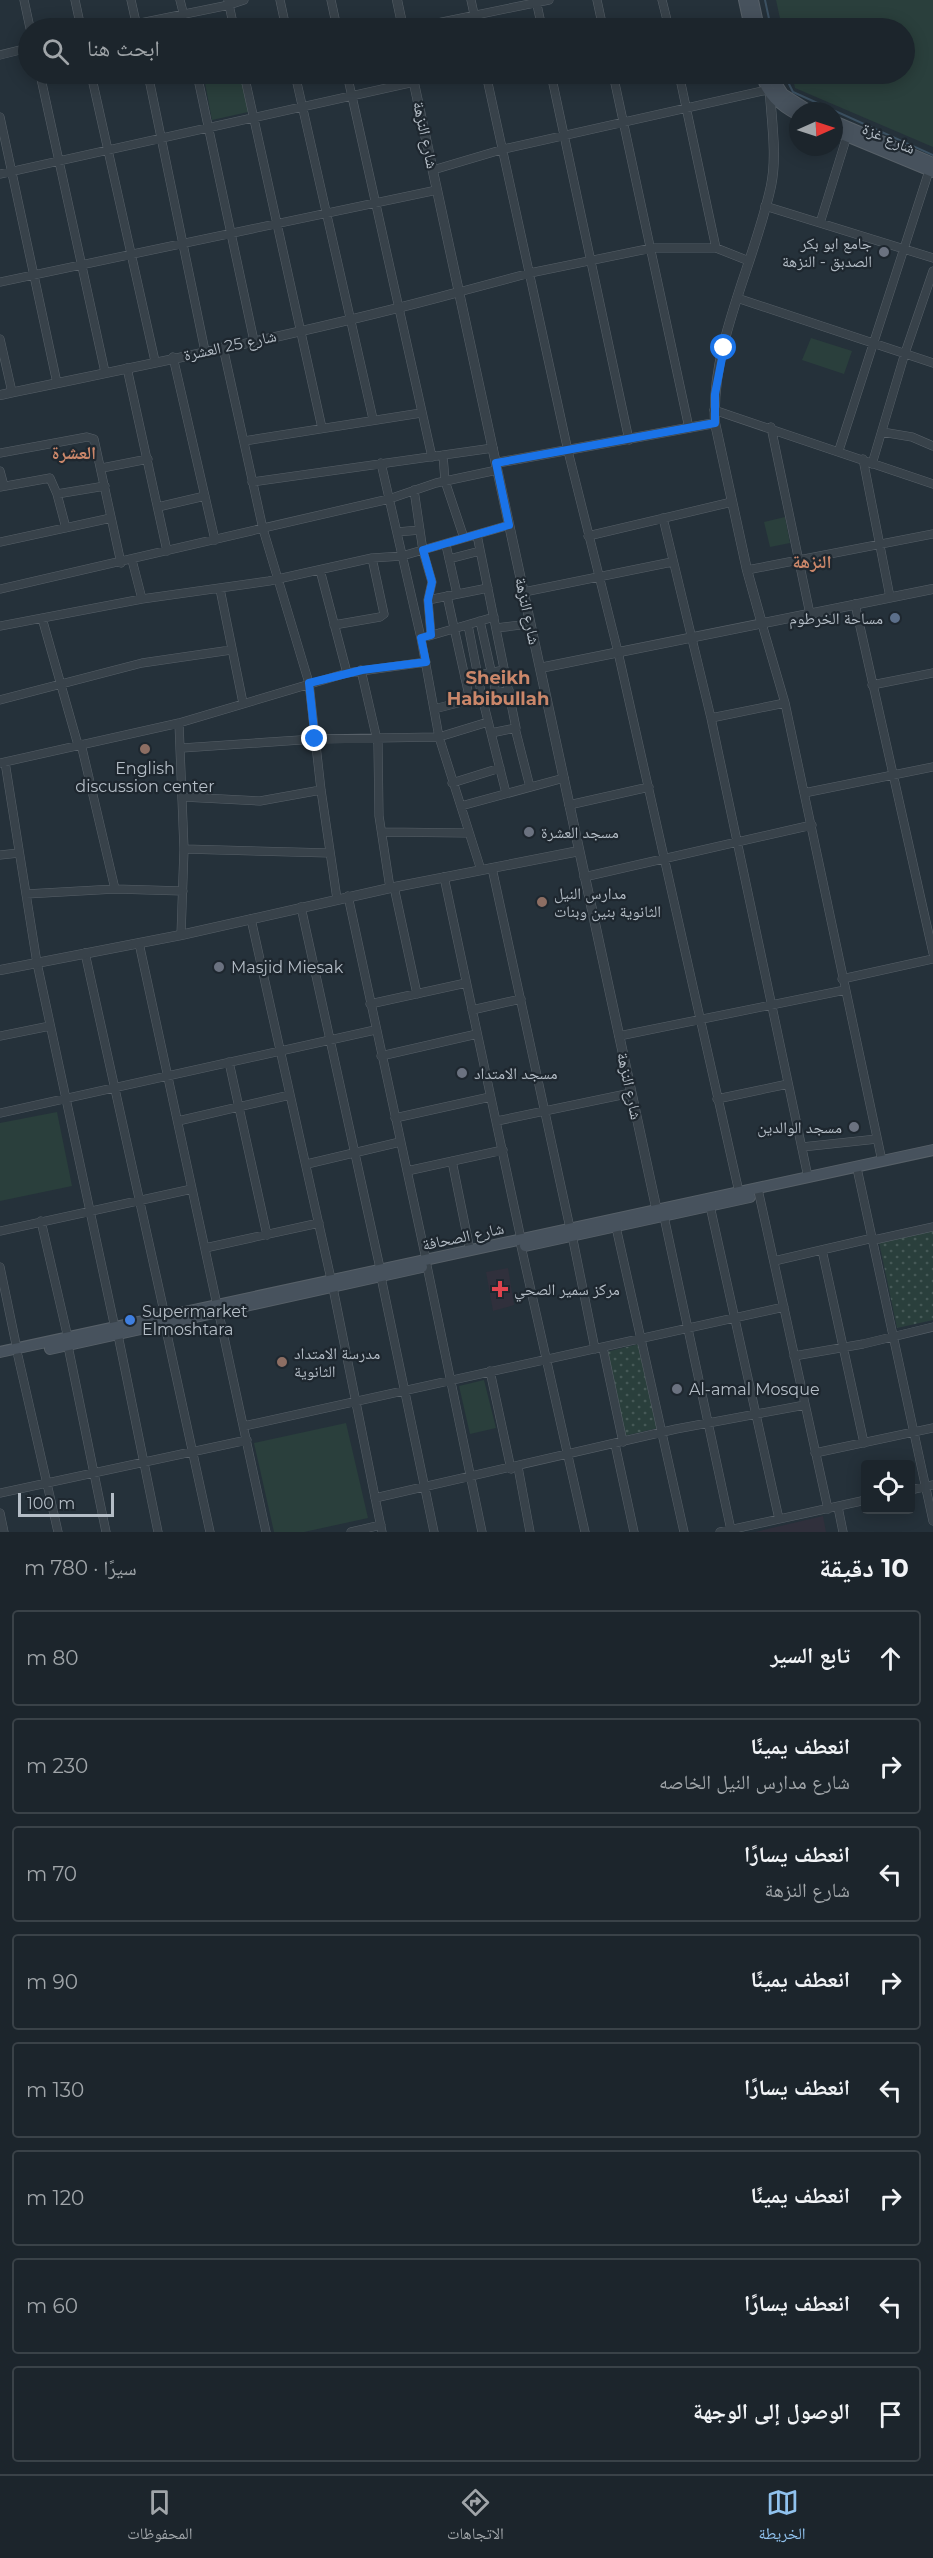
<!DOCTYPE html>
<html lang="ar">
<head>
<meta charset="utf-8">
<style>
	body { margin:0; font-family:Montserrat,"Noto Naskh Arabic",sans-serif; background:#293138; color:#f1f3f6; direction:rtl }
	.controls { position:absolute; right:18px; bottom:18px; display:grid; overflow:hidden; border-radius:6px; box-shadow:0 3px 15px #0003 }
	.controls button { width:54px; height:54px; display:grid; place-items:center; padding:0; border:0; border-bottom:2px solid #3a4248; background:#1c252c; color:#f1f3f6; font:30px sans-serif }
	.compass { position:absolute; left:789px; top:102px; width:54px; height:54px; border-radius:50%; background:#1c252c; box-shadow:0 3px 15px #0003; rotate:87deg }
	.scale { position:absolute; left:18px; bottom:15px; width:96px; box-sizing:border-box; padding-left:6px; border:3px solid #b4bdc6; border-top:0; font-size:16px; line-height:21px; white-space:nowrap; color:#b4bdc6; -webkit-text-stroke:4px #1e272f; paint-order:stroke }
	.stop { position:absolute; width:18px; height:18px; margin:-14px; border:4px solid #1a73e8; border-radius:50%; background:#fff }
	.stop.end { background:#1a73e8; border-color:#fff; box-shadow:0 2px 6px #0008 }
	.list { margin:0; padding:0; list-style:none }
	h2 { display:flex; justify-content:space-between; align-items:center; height:78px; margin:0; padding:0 24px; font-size:26px }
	h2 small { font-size:20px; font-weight:400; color:#a0a5a9 }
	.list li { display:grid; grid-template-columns:39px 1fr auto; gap:18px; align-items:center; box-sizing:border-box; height:96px; margin:0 12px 12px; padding:0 12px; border:2px solid #3a4248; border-radius:6px }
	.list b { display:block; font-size:22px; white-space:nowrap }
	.list p { margin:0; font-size:20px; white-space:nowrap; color:#a0a5a9 }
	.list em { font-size:20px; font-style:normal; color:#a0a5a9 }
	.icon { flex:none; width:33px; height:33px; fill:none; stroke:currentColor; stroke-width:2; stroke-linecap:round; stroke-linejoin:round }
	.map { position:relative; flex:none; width:933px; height:1532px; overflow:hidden; direction:ltr }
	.search { position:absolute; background:#1c252c; box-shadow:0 3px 15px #0003; left:18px; right:18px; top:18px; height:66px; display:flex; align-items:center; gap:15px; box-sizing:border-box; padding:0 21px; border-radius:33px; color:#a0a5a9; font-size:22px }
	.sheet { height:942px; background:#1c252c }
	nav { display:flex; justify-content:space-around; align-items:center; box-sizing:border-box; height:84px; border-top:2px solid #3a4248; background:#1c252c; font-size:16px; color:#a0a5a9 }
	nav a { display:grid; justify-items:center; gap:3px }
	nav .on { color:#90c2ee }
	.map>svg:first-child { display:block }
	.medical { fill:#30303c }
	.grass { fill:#2a3f3c }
	.park { fill:url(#park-dots) }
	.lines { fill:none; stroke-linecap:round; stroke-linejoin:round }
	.stream { stroke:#3c5162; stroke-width:2 }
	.minor-casing { stroke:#576068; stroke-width:9 }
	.tertiary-casing { stroke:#576068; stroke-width:10 }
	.secondary-casing { stroke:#576068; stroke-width:12 }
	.minor { stroke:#38424a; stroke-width:8 }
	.tertiary { stroke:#38424a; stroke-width:9 }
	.secondary { stroke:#47525d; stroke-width:10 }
	.route { stroke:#1a73e8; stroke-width:8 }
	.worship-dot { fill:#6b7280; stroke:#1e272f; stroke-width:2 }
	.service-dot { fill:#5c6f8a; stroke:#1e272f; stroke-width:2 }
	.education-dot { fill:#8d6e63; stroke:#1e272f; stroke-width:2 }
	.health-dot { fill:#e0444e; stroke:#1e272f; stroke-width:2 }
	.shop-dot { fill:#3f7fe0; stroke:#1e272f; stroke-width:2 }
	.labels { text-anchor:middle; stroke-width:4.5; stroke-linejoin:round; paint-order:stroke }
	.street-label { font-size:16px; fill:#b4bdc6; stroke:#1e272f }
	.poi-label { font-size:16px; fill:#b4bdc6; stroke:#1e272f; text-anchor:start }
	.neighbourhood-label { font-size:18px; font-weight:bold; fill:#cb876a; stroke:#1e272f }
</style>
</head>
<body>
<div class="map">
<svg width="933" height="1532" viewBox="0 0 933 1532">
	<defs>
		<pattern id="park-dots" width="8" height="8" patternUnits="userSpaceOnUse" patternTransform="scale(1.5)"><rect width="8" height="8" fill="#2a3f3c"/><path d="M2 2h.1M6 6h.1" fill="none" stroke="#465957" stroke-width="1.8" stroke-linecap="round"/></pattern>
	</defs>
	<rect width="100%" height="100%" fill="#25313a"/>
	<path class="medical" d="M 508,1268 L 514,1305 L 493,1311 L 486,1272 Z
		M 823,1516 L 826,1532 L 755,1532 Z"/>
	<path class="grass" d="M 776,0 L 933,0 L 933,147 L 795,88 L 792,74 L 904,74 L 904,28 L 782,28 Z
		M 241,76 L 248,112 L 212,120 L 205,83 Z
		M 811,338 L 852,351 L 844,374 L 802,360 Z
		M 785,517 L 790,543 L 770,547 L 764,522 Z
		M 57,1112 L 72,1186 L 0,1201 L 0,1123 Z
		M 484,1380 L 496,1428 L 470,1434 L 459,1386 Z
		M 346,1423 L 368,1518 L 304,1532 L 274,1532 L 254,1443 Z"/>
	<path class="park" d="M 933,1230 L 933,1320 L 897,1328 L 879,1242 Z
		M 639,1344 L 658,1428 L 624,1436 L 606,1352 Z"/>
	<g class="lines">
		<path class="stream" d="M 765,0 L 771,28
			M 784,74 L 793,92 L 933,155"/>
		<defs>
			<path id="minor" d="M 24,0 L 30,28
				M 75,0 L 81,28
				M 131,0 L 137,27
				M 180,0 L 187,28
				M 228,0 L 234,28
				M 280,0 L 286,28
				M 331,0 L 337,28
				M 471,0 L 477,28
				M 536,0 L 542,28
				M 597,0 L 603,28
				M 662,0 L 669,28
				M 116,28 L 229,5 L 244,0
				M 413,28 L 549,0
				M 0,55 L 28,48
				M 40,74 L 105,372
				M 91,74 L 155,361
				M 148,74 L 205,351
				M 197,74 L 254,341
				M 244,74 L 322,428
				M 295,74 L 373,419
				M 347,74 L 432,457
				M 486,74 L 568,451 L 618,652 L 739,1192
				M 551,74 L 629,440
				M 613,74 L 689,428
				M 679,74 L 716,248
				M 199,80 L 230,74
				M 0,117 L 57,383
				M 433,170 L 504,149 L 767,90
				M 0,174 L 414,82
				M 765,206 L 933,258
				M 820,223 L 847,136
				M 0,282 L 437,190
				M 459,292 L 530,273 L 652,248 L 716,248 L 749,261
				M 737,298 L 933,363
				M 0,339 L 12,392
				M 223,347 L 263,529 L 309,683 L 321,790 L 337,899
				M 173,357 L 215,540
				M 127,368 L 167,551
				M 714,410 L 933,484
				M 771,427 L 810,614
				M 882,432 L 912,437 L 933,446
				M 244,441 L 421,413
				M 839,450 L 929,171
				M 0,453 L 87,437 L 94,439 L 121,563
				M 443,455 L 445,481 L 464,538
				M 863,459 L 890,597
				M 381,463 L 421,638 L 439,737 L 481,870
				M 872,464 L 905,353 L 933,271
				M 102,468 L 148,459
				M 0,471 L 4,486
				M 252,482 L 493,448
				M 0,487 L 50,478 L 57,494 L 66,528
				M 414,490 L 423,551 L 432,582 L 428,600 L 431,635
				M 57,494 L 105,486
				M 158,507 L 205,496
				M 663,518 L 711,718 L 808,1177
				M 397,532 L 420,530
				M 477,535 L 516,728 L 491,733
				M 588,536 L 732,502
				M 0,542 L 111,518
				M 446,545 L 457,594
				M 449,559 L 480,551
				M 132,560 L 142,599
				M 320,570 L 347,673
				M 747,570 L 933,534
				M 0,589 L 389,499 L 436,483 L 497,470
				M 220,589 L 243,703
				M 524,592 L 672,562
				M 447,596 L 470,700
				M 428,600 L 488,588
				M 855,604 L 933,953
				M 42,618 L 78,745
				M 480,621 L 496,693
				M 762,624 L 785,703 L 882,1161
				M 334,625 L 380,617 L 384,614 L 372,558
				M 468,625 L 482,697 L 506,793
				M 0,626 L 142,599 L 269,581 L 372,558 L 402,556 L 509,525
				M 496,628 L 530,624
				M 429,636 L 494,617
				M 361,670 L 378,744 L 379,816 L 390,888
				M 465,678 L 504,670
				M 872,685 L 933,673
				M 0,700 L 142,663 L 231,650
				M 434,709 L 509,690
				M 711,718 L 785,703
				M 179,723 L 184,849 L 181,935
				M 515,728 L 530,787
				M 81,744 L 115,889
				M 182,748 L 315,739 L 439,737 L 488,722
				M 5,762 L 37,963 L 115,1328
				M 0,763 L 179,723 L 347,673 L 426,662
				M 452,783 L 500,768
				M 804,793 L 933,767
				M 183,797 L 260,801 L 321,790
				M 569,805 L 649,787
				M 461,806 L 564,778
				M 382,832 L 469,833
				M 184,849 L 330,853
				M 0,855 L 19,853
				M 492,868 L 570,1228
				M 444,877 L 521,1239
				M 584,877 L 812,825
				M 394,887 L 417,994
				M 26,894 L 115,889 L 183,891
				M 348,896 L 426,1259
				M 301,907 L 380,1268
				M 251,919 L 331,1279
				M 139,943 L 266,1532
				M 85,953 L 165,1316
				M 842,979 L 933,959
				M 370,1004 L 466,983
				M 472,1010 L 521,999
				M 0,1036 L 50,1026
				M 619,1036 L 845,990
				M 381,1056 L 477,1034
				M 229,1062 L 267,1235
				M 717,1099 L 788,1084
				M 0,1113 L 375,1030
				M 395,1118 L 490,1097
				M 178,1121 L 290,1095
				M 497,1121 L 631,1093
				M 802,1147 L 877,1139
				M 452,1161 L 470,1250
				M 307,1164 L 400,1142
				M 407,1171 L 503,1150
				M 858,1173 L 933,1521
				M 759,1194 L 828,1509
				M 710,1206 L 779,1519
				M 663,1212 L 731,1530
				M 41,1221 L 68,1338
				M 616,1227 L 684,1532
				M 0,1231 L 192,1189
				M 572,1235 L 595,1349
				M 874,1240 L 933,1227
				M 521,1246 L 585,1532
				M 205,1248 L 319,1223
				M 822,1250 L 864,1443
				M 774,1261 L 873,1238
				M 427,1266 L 482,1532
				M 0,1267 L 17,1349
				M 381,1277 L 434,1532
				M 333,1288 L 382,1532
				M 165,1325 L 210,1532
				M 118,1335 L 158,1532
				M 68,1346 L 106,1532
				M 603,1348 L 623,1442
				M 18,1356 L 58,1532
				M 794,1356 L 863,1344 L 933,1327
				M 490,1371 L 511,1469
				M 244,1426 L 784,1307
				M 615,1444 L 634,1532
				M 815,1453 L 933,1428
				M 518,1467 L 530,1532
				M 910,1490 L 933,1485
				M 0,1493 L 247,1440
				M 375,1498 L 676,1429 L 805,1405
				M 838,1507 L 843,1532
				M 0,1513 L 4,1532
				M 351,1532 L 381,1525
				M 720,1532 L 866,1500"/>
			<path id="tertiary" d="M 397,0 L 403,28
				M 412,74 L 658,1216
				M 0,395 C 153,363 308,333 459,292
				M 496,463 L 715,423
				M 762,624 L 747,570 L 715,423 C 711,342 754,265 771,186 C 777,157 772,124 770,94
				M 540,668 L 933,589
				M 0,970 L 181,935 L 390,888 L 579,851"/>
			<path id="secondary" d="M 744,0 L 750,28
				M 753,0 L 759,28
				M 761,74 C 767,94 779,105 798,115
				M 770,74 L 783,94 L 810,111
				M 834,121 L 933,163
				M 834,131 L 933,172
				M 525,1246 L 750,1197
				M 50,1349 L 422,1267
				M 0,1352 L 933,1150"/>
		</defs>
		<use href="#minor" class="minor-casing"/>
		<use href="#tertiary" class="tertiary-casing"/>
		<use href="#secondary" class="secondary-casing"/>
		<use href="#minor" class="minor"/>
		<use href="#tertiary" class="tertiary"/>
		<use href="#secondary" class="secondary"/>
	</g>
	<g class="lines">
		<path class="route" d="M 315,739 L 309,683 L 362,670 L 426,662 L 421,638 L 431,635 L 428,600 L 432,582 L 423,550 L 509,525 L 496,463 L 715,423 L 715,394 L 724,348"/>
	</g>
	<g class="worship-dot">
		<circle cx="884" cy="252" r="6"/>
		<circle cx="529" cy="832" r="6"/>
		<circle cx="219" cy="967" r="6"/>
		<circle cx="462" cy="1073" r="6"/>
		<circle cx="854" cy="1127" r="6"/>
		<circle cx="677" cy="1389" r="6"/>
	</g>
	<circle class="service-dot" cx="895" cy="618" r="6"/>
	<g class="education-dot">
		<circle cx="145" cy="749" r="6"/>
		<circle cx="542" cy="902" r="6"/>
		<circle cx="282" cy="1362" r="6"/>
	</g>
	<path class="health-dot" d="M497 1280h6v6h6v6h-6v6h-6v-6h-6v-6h6z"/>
	<circle class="shop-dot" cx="130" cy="1320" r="6"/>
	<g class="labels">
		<g class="street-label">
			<text transform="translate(426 135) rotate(78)" y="6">شارع النزهة</text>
			<text transform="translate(889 138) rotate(23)" y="6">شارع غزة</text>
			<text transform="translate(230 345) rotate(-12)" y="6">شارع 25 العشرة</text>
			<text transform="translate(528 611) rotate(78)" y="6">شارع النزهة</text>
			<text transform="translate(630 1086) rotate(78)" y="6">شارع النزهة</text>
			<text transform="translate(463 1236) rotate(-12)" y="6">شارع الصحافة</text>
		</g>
		<g class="poi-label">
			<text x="872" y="249" text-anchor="end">جامع ابو بكر<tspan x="872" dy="18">الصدبق - النزهة</tspan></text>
			<text x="883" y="624" text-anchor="end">مساحة الخرطوم</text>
			<text x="145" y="774" text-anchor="middle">English<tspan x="145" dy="18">discussion center</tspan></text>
			<text x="541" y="838">مسجد العشرة</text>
			<text x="554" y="899">مدارس النيل<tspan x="554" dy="18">الثانوية بنين وبنات</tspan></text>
			<text x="231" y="973">Masjid Miesak</text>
			<text x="474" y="1079">مسجد الامتداد</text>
			<text x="842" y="1133" text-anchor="end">مسجد الوالدين</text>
			<text x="514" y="1295">مركز سمير الصحي</text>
			<text x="142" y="1317">Supermarket<tspan x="142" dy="18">Elmoshtara</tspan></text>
			<text x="294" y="1359">مدرسة الامتداد<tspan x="294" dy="18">الثانوية</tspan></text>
			<text x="689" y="1395">Al-amal Mosque</text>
		</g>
		<g class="neighbourhood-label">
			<text x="74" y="459">العشرة</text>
			<text x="812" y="568">النزهة</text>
			<text x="498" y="684">Sheikh<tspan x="498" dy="21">Habibullah</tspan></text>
		</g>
	</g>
</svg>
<div class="controls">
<button><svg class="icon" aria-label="locate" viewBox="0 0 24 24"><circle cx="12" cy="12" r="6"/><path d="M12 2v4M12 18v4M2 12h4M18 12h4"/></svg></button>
</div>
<svg class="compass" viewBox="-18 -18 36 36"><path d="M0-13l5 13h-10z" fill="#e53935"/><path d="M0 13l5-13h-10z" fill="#a0a5a9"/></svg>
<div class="scale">100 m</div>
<div class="stop" style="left:724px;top:348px"></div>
<div class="stop end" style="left:315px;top:739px"></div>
<div class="search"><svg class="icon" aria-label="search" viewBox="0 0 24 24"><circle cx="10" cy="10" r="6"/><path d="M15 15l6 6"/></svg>ابحث هنا</div>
</div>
<section class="sheet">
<h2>10 دقيقة<small>سيرًا · 780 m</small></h2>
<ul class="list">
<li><svg class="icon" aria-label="ahead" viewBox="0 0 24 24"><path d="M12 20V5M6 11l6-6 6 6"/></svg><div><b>تابع السير</b></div><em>80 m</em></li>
<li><svg class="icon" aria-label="right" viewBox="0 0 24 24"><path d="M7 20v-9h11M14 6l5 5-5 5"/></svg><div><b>انعطف يمينًا</b><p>شارع مدارس النيل الخاصه</p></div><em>230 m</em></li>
<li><svg class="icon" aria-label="left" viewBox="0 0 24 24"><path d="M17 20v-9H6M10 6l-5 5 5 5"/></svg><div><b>انعطف يسارًا</b><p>شارع النزهة</p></div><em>70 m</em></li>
<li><svg class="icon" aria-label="right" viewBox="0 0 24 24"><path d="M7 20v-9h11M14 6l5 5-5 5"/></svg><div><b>انعطف يمينًا</b></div><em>90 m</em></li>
<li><svg class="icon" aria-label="left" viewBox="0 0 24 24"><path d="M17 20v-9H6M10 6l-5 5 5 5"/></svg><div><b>انعطف يسارًا</b></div><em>130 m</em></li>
<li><svg class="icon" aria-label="right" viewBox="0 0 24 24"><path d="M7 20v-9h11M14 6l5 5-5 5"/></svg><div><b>انعطف يمينًا</b></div><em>120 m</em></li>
<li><svg class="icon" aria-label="left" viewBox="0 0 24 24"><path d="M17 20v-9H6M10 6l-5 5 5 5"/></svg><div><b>انعطف يسارًا</b></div><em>60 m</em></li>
<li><svg class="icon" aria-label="arrive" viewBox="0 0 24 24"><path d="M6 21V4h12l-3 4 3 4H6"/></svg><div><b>الوصول إلى الوجهة</b></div></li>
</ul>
</section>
<nav>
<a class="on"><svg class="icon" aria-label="map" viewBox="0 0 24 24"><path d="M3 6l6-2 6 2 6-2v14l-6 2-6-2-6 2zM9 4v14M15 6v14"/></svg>الخريطة</a>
<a><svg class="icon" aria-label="directions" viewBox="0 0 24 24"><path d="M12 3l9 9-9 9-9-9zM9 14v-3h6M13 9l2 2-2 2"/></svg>الاتجاهات</a>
<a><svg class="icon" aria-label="saved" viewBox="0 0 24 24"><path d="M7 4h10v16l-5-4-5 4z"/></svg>المحفوظات</a>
</nav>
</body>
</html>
